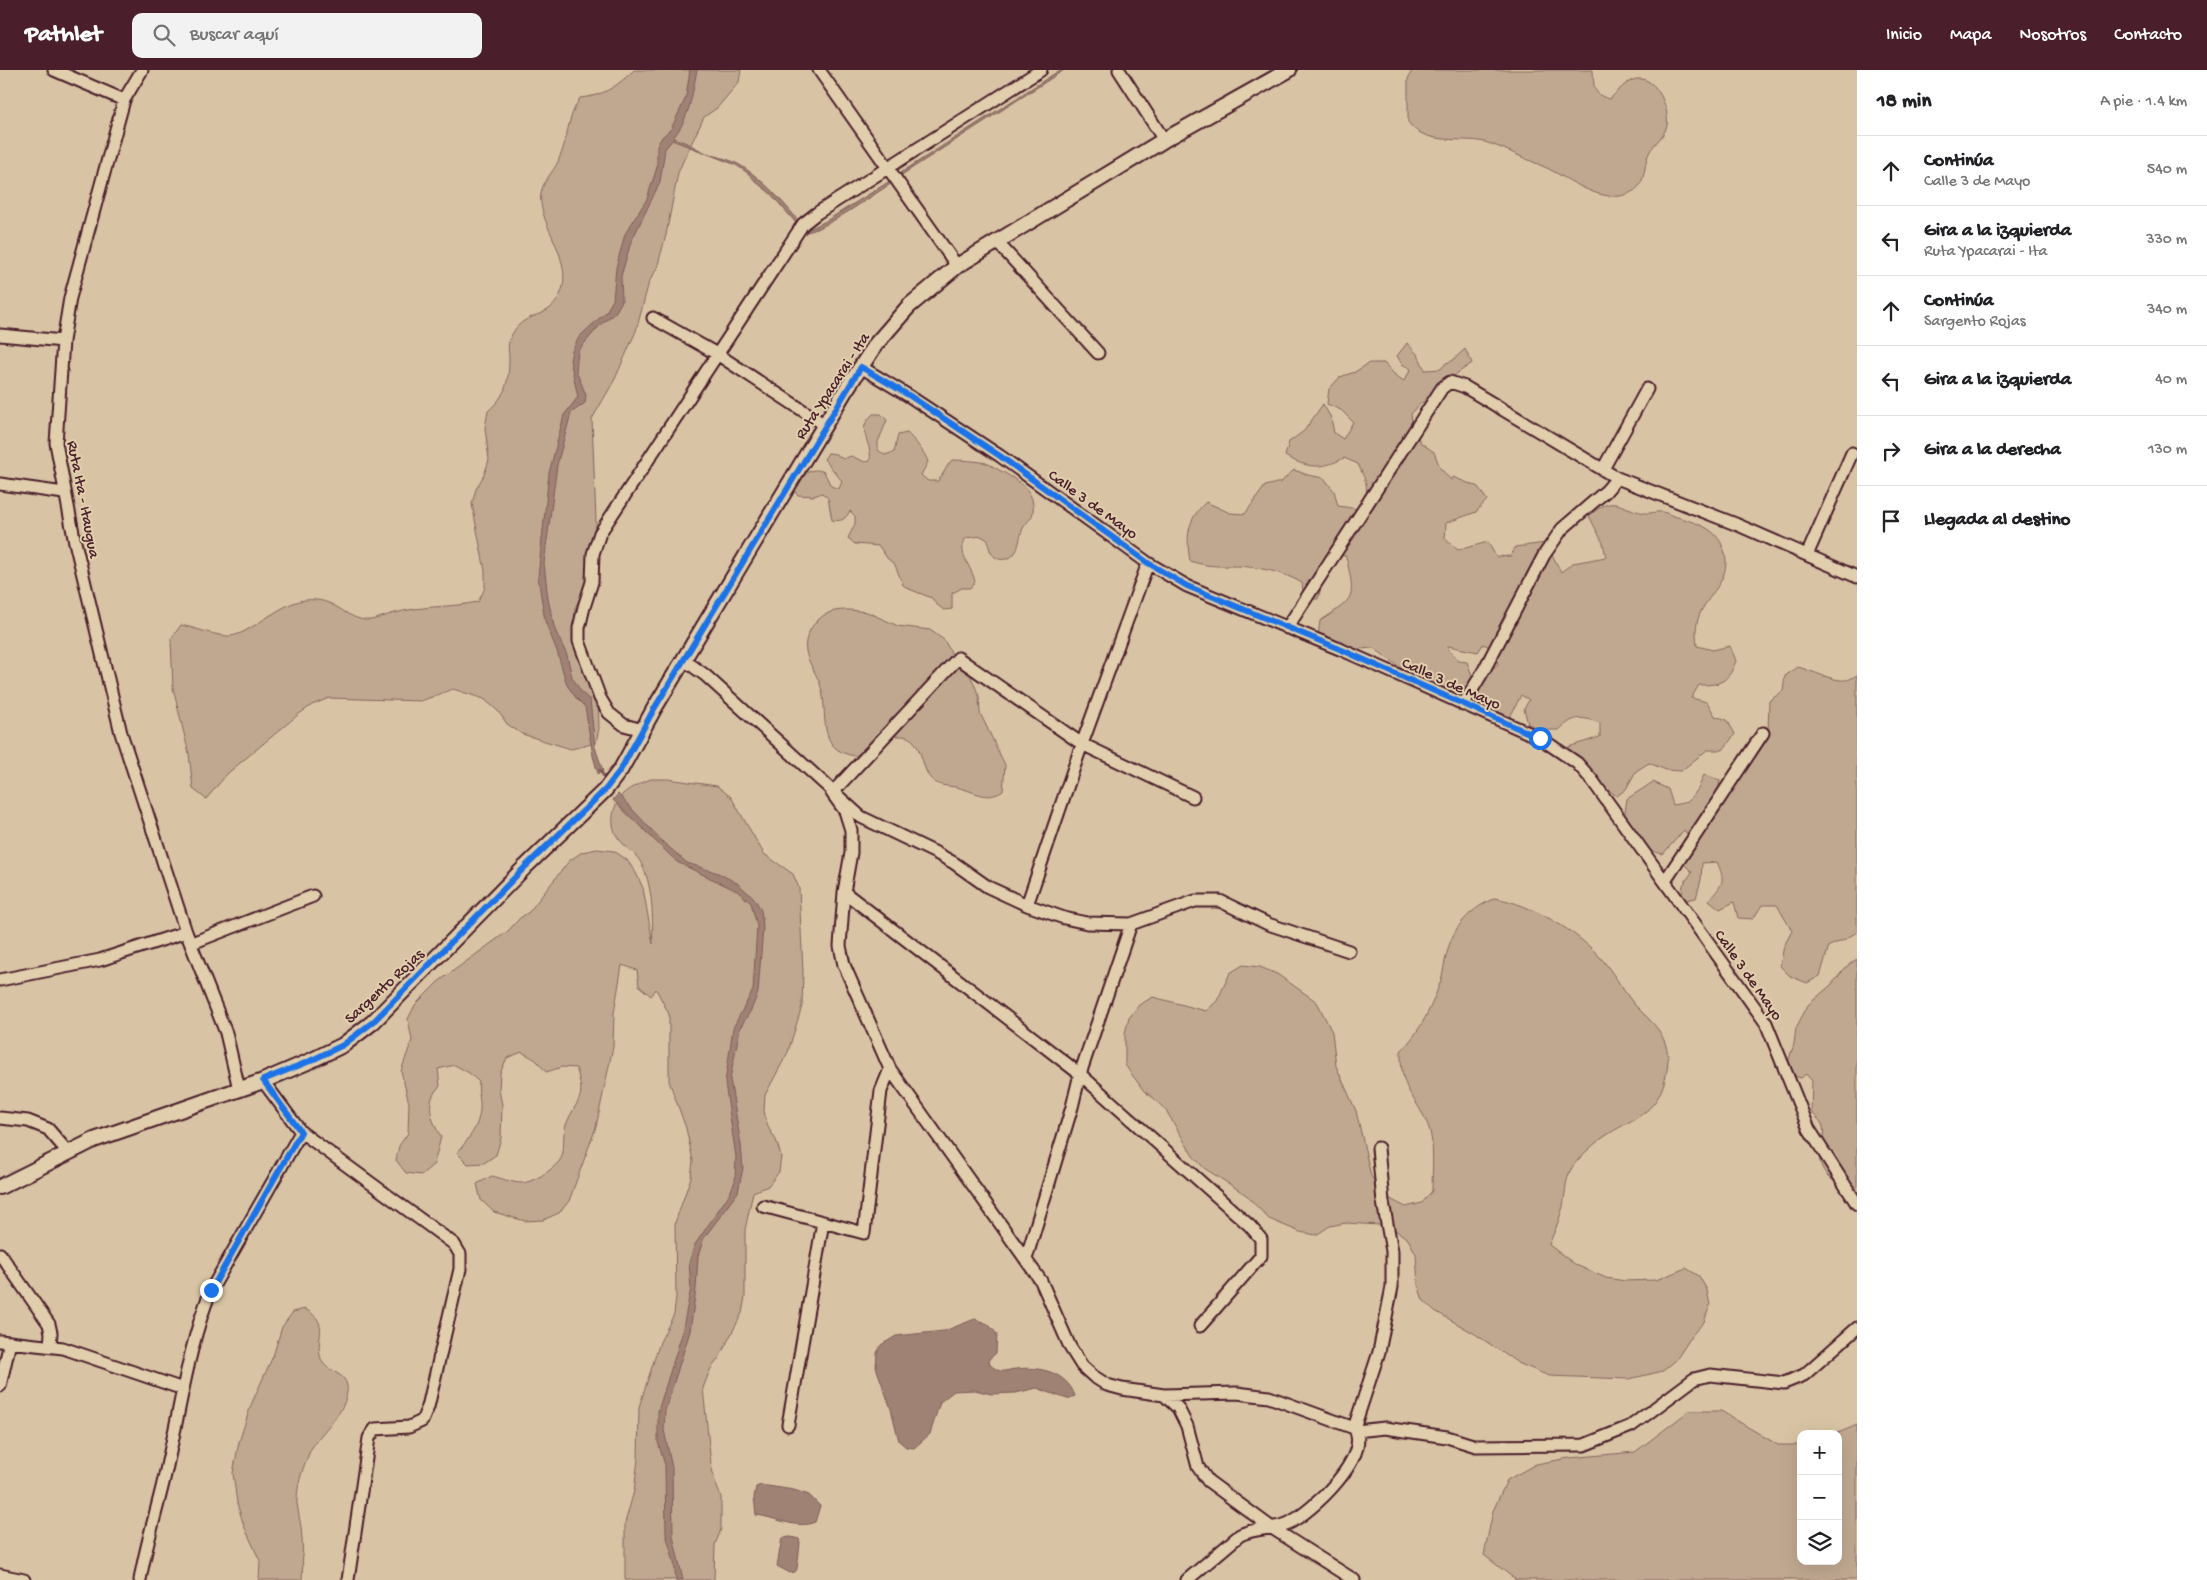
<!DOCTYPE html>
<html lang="es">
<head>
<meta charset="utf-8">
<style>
	body { margin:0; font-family:"Gochi Hand",sans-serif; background:#f2f2f2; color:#202124 }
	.controls { position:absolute; right:15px; bottom:15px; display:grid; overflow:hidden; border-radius:10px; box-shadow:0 5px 20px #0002 }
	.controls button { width:45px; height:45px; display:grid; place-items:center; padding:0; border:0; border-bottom:1px solid #e0e0e0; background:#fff; color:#202124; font:25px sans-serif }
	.stop { position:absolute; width:15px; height:15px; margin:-11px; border:4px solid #1a73e8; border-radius:50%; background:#fff }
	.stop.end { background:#1a73e8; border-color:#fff; box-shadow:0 1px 5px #0008 }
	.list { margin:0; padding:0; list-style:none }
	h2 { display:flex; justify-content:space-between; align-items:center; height:65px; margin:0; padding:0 20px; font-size:21px }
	h2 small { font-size:16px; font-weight:400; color:#757577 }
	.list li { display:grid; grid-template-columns:32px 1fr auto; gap:15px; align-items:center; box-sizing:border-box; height:70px; padding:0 20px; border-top:1px solid #e0e0e0 }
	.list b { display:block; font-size:19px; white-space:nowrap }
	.list p { margin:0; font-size:16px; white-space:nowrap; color:#757577 }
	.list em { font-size:16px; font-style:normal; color:#757577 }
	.icon { flex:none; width:28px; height:28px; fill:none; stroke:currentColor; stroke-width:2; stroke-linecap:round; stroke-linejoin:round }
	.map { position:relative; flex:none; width:1857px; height:1510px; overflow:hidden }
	header { display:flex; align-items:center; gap:30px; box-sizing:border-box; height:70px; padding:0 25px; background:#4a1f2b; color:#fff }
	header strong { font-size:24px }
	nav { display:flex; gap:28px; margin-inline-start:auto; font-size:18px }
	.search { width:350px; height:45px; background:#f2f2f2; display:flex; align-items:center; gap:12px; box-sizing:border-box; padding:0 18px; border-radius:10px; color:#757577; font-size:19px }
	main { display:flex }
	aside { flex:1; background:#fff }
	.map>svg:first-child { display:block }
	.green { fill:#c0a890; stroke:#85645e }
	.water { fill:#a08274; stroke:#7e5a57 }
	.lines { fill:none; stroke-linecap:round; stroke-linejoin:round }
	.stream { stroke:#7e5a57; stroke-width:3 }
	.minor-casing { stroke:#4a1f2b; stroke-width:15 }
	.tertiary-casing { stroke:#4a1f2b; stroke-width:18 }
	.minor { stroke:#e1ceac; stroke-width:11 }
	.tertiary { stroke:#e1ceac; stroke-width:14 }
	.route { stroke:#1a73e8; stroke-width:6 }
	.labels { text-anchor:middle; stroke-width:4; stroke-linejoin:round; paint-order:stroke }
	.street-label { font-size:16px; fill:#4a1f2b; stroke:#e1ceac }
</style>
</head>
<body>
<header>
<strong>Pathlet</strong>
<div class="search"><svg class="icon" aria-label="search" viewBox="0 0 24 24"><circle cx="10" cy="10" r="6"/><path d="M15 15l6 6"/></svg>Buscar aquí</div>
<nav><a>Inicio</a><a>Mapa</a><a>Nosotros</a><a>Contacto</a></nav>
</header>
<main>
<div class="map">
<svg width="1857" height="1510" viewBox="0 0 1857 1510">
	<rect width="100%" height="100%" fill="#d8c4a4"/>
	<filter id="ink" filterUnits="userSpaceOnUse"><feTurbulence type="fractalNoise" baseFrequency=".02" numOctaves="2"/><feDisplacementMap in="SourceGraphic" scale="10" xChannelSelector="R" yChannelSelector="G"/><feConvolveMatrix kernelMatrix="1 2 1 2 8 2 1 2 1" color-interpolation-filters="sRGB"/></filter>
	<g filter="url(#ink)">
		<path class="green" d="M 634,0 L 741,0 L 739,12 L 717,38 L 704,47 L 684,89 L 678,103 L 666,165 L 657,198 L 649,212 L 636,261 L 615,309 L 592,349 L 597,477 L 596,495 L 575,538 L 574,554 L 575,569 L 584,601 L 595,611 L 598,627 L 599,658 L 596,673 L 571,679 L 522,664 L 507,654 L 498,641 L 484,629 L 453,619 L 421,631 L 329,628 L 312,635 L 299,644 L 228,703 L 206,729 L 193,719 L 189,684 L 173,618 L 171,569 L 181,555 C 192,557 219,567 230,566 C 249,565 279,533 305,530 C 336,527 342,547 365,550 C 373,551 384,546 391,544 C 422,535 448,538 478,532 L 485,518 L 485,501 L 472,434 L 476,419 L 484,405 L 489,390 L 485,358 L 488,341 C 506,326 509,311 509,288 C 509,282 507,275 510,269 C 522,237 551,254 562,220 C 571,190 544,160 541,133 C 538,113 553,105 559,89 C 569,67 566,50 580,28 C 604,26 617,16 634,0 Z
			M 1412,0 L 1593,0 C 1594,16 1592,25 1610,29 C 1617,22 1627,10 1637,9 C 1657,6 1670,40 1667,55 C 1665,66 1654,73 1649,83 C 1644,93 1646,107 1639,116 C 1636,121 1626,125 1620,126 C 1595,129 1570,110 1549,99 C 1534,92 1519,86 1504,79 C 1496,76 1488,72 1479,71 C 1456,68 1423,74 1408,52 L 1408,9 Z
			M 1407,273 L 1418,285 L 1425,300 L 1441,299 L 1446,293 L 1452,291 L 1465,279 L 1472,293 L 1445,312 L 1437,326 L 1421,333 L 1411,344 L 1413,359 L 1421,373 L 1434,382 L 1440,398 L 1451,410 L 1453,407 L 1478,417 L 1487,430 L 1476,442 L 1446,453 L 1445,469 L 1458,480 L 1488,472 L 1496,487 L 1511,486 L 1515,477 L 1546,473 L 1561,502 L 1573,493 L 1606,487 L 1603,473 L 1589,446 C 1614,424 1617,437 1644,443 C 1650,444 1657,441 1663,442 C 1668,443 1672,446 1677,447 C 1699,454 1719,458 1725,484 C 1731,510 1707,525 1699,546 C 1695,556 1696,565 1697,576 L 1713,580 L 1730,576 L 1736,591 C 1728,612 1721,615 1699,615 L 1691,628 L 1707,632 L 1715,646 L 1727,650 L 1735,664 L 1723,680 L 1707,680 L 1681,701 L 1666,700 L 1649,693 L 1636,701 L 1626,719 L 1617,726 L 1608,720 L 1603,722 L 1572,693 L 1568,677 L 1600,667 L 1600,653 C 1580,646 1574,646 1559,660 L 1542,660 L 1528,654 L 1524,639 L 1529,630 L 1521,625 L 1510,647 C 1488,644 1483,638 1476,618 L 1485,605 L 1498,594 L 1494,579 L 1483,574 L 1478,582 L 1448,576 L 1448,579 L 1459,591 L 1467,592 L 1473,608 L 1461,622 L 1429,614 L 1413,607 L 1374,578 L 1342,580 L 1318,566 L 1320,551 C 1357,527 1355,528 1346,486 L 1330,485 L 1318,529 L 1304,529 L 1302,513 C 1284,502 1258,497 1237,496 C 1219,496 1208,497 1190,491 C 1186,466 1187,450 1206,432 L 1230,443 L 1245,444 L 1265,416 L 1281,412 L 1294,400 L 1308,405 L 1324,408 L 1334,421 L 1338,436 L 1359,439 C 1371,420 1367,413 1358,394 L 1344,388 C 1321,400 1307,398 1285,386 L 1289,372 L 1304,361 L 1323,334 L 1331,348 L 1334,363 L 1343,369 L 1353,352 L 1341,340 L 1327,334 L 1329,319 L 1340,307 L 1355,302 L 1369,293 L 1384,293 L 1395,305 L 1404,311 L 1411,299 L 1402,294 L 1397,286 Z
			M 873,344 L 881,344 L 887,350 L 878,372 L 878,380 L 885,385 L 894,382 L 898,365 L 907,363 C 913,368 926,384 928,392 L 921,405 L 928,411 L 938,411 C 944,404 946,396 952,390 C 960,390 979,391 986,393 C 992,395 998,400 1003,402 C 1020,412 1035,420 1033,442 C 1032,450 1024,453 1022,461 C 1018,471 1020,485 1006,489 C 994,492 988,480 988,470 L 981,466 L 966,468 C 956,483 972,496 975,512 L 970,518 L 962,518 L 952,523 L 952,539 L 944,540 L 936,534 L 932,528 L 909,519 L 903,515 L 895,495 L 887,488 L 879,476 L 855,474 L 848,468 L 855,454 L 855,446 L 850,441 C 845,449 842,452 832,450 L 828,428 L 822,423 L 814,426 L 798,425 L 793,419 C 802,408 809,395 824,402 L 831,416 L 839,419 L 842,411 L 824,389 L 828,383 L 836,384 L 843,389 L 851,386 L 865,392 L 870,391 C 873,371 854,361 873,344 Z
			M 850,540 L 867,542 L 898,556 L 930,560 L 944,570 L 956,591 L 969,602 L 979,626 L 980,643 L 1005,695 L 1003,721 C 988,731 978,723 963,719 C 950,714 937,719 928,705 C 923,696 922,685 917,676 C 904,652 870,677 855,686 C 815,680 829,644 821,617 C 818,605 808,594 806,581 C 803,565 816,547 831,542 C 837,540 844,540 850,540 Z
			M 1798,597 C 1810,600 1835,612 1846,610 C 1849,610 1854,607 1857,605 L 1857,862 L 1844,870 L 1829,876 L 1820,906 L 1807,913 L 1790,906 L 1780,896 L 1784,876 L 1792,861 L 1777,835 L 1762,835 L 1753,849 L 1738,848 L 1734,832 L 1720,839 L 1709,830 C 1723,814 1726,812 1717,792 L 1702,793 L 1701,810 L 1696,828 L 1681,831 L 1683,815 L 1692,802 L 1684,794 L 1693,773 L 1684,760 L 1663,784 L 1631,776 L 1622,762 L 1627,729 L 1653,712 L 1668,719 L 1673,735 L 1688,732 L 1698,719 L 1704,705 L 1720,710 L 1715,740 L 1744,702 L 1745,686 L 1768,662 L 1769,631 L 1783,621 L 1785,606 Z
			M 651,709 L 668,709 L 717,716 L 731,727 L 764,784 L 793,804 L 799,818 L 803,902 L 802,936 L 788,982 L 765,1025 L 764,1041 L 768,1057 L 776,1070 L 781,1086 L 779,1102 L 768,1116 L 753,1122 L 745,1160 L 745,1227 L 742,1243 L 719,1288 L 710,1300 L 703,1318 L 711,1394 L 715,1412 L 721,1427 L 721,1459 L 715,1475 L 714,1510 L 625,1510 L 625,1453 L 634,1421 L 638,1389 L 639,1337 L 660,1272 L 674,1244 L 676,1227 L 675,1153 L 691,1107 L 693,1091 L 686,1058 L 669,1011 L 669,944 L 656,919 L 651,926 L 639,916 L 637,900 L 622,895 L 614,943 L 613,977 L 596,1057 L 569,1131 L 559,1143 L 543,1150 L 525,1151 L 494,1142 L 481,1130 L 477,1114 L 492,1106 C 501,1108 512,1113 522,1113 C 532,1113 559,1097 562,1086 C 565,1076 562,1065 566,1055 C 577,1027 587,1032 576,998 L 562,997 L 546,1002 L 536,990 L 522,982 L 507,988 L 500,1003 L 499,1020 L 502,1035 L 501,1068 L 496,1085 L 484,1093 L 468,1094 L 457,1083 C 468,1069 479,1058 480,1039 C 481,1028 477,1024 479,1012 L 469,1003 L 455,995 L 438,999 L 440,1016 C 424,1031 431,1050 441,1067 L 434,1094 L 421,1105 L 406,1103 L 396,1090 L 399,1076 L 408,1063 L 409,1033 L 401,1001 L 412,970 L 408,949 L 415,935 L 438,912 L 508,861 L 520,848 L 529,842 L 569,791 L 582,782 L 597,779 L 614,781 L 627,790 L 636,803 L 643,818 L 653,874 C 652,847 654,820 642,795 C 637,783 626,779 619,769 C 609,757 612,738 621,726 C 628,718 641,713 651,709 Z
			M 1495,828 C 1530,834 1575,860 1599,886 C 1613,901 1622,920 1635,935 C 1646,947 1660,957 1665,973 C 1671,987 1667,1007 1661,1021 C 1652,1044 1629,1051 1610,1063 C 1597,1071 1582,1084 1573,1096 C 1563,1110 1567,1127 1561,1143 C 1558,1154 1553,1164 1549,1175 L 1576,1195 L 1606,1208 L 1625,1211 L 1656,1210 L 1686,1198 L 1699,1206 L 1707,1220 L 1710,1235 L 1704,1252 L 1693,1264 L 1676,1290 L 1663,1301 L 1629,1309 L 1549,1306 L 1518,1293 L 1475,1264 L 1435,1241 L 1423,1230 L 1418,1215 L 1416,1184 L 1408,1169 L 1395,1160 L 1379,1155 L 1346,1153 L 1330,1156 L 1316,1165 L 1300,1162 L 1269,1149 L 1245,1124 L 1204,1098 L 1193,1086 L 1167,1042 L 1156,1030 L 1144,1021 L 1125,995 L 1125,963 L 1129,948 L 1139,935 L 1153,927 L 1206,941 L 1217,931 L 1230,903 L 1243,895 L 1260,897 L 1277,904 L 1317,932 L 1332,962 L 1336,996 L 1356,1041 L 1371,1106 L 1380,1119 L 1392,1130 L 1406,1137 L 1422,1133 L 1432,1121 C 1432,1103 1435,1072 1428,1055 C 1414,1023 1400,1021 1401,981 C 1421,961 1432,936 1441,910 C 1444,899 1445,887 1449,876 C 1456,853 1474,837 1495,828 Z
			M 1857,889 L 1857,1121 C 1839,1117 1820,1106 1819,1085 C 1819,1075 1827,1065 1822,1054 C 1820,1050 1814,1045 1811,1042 L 1812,1011 L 1806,1004 L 1801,1008 L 1789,1004 L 1789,989 L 1794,974 L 1796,958 L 1808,935 L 1831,915 L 1847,896 Z
			M 305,1239 C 332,1254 314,1267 321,1289 C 326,1304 350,1301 347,1322 C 344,1348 317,1362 308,1386 C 302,1399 296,1420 297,1434 C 298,1442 300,1449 301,1457 C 303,1475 303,1492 302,1510 L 259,1510 L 260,1491 L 244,1456 L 237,1433 L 233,1403 L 239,1372 L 251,1335 L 273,1286 L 282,1257 L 293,1242 Z
			M 1689,1341 L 1721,1341 L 1778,1375 L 1801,1375 L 1801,1491 L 1838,1491 L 1838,1364 L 1836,1364 L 1857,1355 L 1857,1510 L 1516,1510 L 1484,1485 L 1493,1441 L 1507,1410 L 1536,1394 L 1569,1388 L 1635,1382 Z"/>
		<path class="water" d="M 690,0 L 697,0 C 692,25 690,47 673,68 C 685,72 687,73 698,79 C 708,85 723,87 734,92 C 757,103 784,132 800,153 L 797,154 L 770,123 L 756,112 L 749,104 L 736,95 L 672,70 L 665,79 L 660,112 L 631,172 L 621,206 L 622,231 L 615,243 L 601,254 L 578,281 L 576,301 L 586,325 L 585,333 L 571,343 L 557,395 L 544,493 L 548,529 L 555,560 L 567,585 L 572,607 L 582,623 L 590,630 L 595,677 L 603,701 L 598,704 L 593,686 L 585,637 L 576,628 L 567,615 L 557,581 L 545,551 L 538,507 L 549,403 L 564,345 L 578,327 L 570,290 L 572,281 L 579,267 L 606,242 L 613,230 L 616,198 L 625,164 L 647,129 L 657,97 L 657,76 L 662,67 L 671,59 L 681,38 L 686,27 Z
			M 1060,0 L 1064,0 L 900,106 L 899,104 Z
			M 890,111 L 891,113 L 889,115 C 874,124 818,165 803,162 L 826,151 Z
			M 618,724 L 663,772 L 687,793 L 718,803 L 737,813 L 754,828 L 761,840 L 763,857 L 758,923 L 751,940 L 740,958 L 730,1009 L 741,1075 L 743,1098 L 738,1122 L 704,1168 L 698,1186 L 696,1219 L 690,1261 L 665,1341 L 664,1360 L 672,1398 L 673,1466 L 683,1510 L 676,1510 L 674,1492 L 666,1464 L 665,1395 L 658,1372 L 658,1341 L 681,1267 L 691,1218 L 689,1193 L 694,1176 L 730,1123 L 735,1111 L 736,1087 L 725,1013 L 733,958 L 753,920 L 757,856 L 751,833 L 737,821 L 677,792 L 613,730 Z
			M 975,1249 L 988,1254 L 997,1264 L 996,1283 L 989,1289 L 990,1295 C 993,1297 997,1300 1000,1301 C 1005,1302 1011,1299 1016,1299 C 1039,1296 1067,1302 1075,1326 L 1067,1329 L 1037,1318 L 1016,1323 L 991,1324 L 975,1320 L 954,1321 L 940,1332 L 930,1364 L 914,1378 L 906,1377 L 899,1371 L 891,1339 L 876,1297 L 877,1283 L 881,1275 L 896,1266 L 944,1261 Z
			M 761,1415 L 794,1420 L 809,1425 L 820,1436 L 815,1452 C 797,1460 775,1447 756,1445 L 754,1427 L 756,1417 Z
			M 791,1467 L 799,1469 L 800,1473 L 797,1499 L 795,1502 L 790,1503 L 777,1496 L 782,1468 Z"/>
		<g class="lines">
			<path class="stream" d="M 600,700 L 607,712"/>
			<defs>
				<path id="minor" d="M 54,0 L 124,30
					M 142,0 L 124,30 L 70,228 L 63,271 L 56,373 L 74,468 L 121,663 L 186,862 L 226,963 L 239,1019
					M 819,0 L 957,196
					M 1119,0 L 1164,70
					M 997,172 L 1098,283
					M 653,248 L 717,284 L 825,355
					M 0,265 L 63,271
					M 861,297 L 909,326 L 1000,386 L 1148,493 L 1187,516 L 1342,580 L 1540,668 L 1577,693 L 1592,710 L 1766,953 L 1809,1059 L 1857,1134
					M 1603,399 L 1647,319
					M 0,414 L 64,423
					M 1807,485 L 1852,383
					M 1287,558 L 1442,318 L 1450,312 L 1465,317 L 1617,408 L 1738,455 L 1857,507
					M 684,590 L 705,605 L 861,747 L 936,783 L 954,793 L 988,817 L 1027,835 L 1064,848 L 1087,853 L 1131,854 L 1195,831 L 1220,831 L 1268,854 L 1349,881
					M 1463,635 L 1484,600 L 1544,485 L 1562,459 L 1606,421 L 1617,408
					M 643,660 L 624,655 L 609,643 L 600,628 L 579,571 L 579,558 L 584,537 L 592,512 L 593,484 L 600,463 L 803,154 L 817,143 L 1041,0
					M 1665,811 L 1763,663
					M 844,822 L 1080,1004 L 1250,1156 L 1261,1169 L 1261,1186 L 1200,1256
					M 1027,835 L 1082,674 L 1148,493
					M 192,873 L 313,826
					M 0,910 L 100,890 L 186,862
					M 263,1011 L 301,1062 L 454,1174 L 460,1184 L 460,1199 L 428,1337 L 422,1351 L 409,1357 L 375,1359 L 369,1368 L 348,1510
					M 0,1048 L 28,1051 L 48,1059 L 67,1081
					M 763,1136 L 864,1163 L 881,1021 L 890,999
					M 0,1184 L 49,1254 L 51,1263 L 50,1276
					M 1026,1189 L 1072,1037 L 1080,1004 L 1131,854
					M 0,1271 L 63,1278 L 183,1319
					M 0,1316 L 10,1272
					M 1164,1325 L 1178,1338 L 1187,1356 L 1198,1397 L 1208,1411 L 1272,1458 L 1354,1510
					M 788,1355 L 823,1152
					M 1354,1358 L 1379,1282 L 1392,1217 L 1392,1181 L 1383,1132 L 1378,1078
					M 1356,1361 L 1385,1358 L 1447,1367 L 1476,1376 L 1584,1375 L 1631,1356 L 1694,1309 L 1710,1305 L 1784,1313 L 1804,1305 L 1857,1258
					M 0,1505 L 24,1510
					M 140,1510 C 147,1469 160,1431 168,1391 C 181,1334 189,1274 211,1220 L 301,1062
					M 1187,1510 L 1240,1465 C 1256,1457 1273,1460 1289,1453 C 1312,1442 1373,1385 1354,1358 L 1269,1327 L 1237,1323 L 1164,1325 L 1122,1319 L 1107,1315 L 1093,1306 L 1082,1296 L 1070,1277 L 1041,1211 L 890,999 L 844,895 L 840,876 L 844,822 L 851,783 L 851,760 L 845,741 L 832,723 L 958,588 L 1082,674 L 1193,727"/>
				<path id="tertiary" d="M 0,1117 L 94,1070 L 263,1011 L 310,991 L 343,975 L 373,952 L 525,797 L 605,720 L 621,699 L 654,639 L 845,321 L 876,274 L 909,236 L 957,196 L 1164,70 L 1289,0"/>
			</defs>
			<use href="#minor" class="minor-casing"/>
			<use href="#tertiary" class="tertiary-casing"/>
			<use href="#minor" class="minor"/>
			<use href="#tertiary" class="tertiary"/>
		</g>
	</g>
	<g class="lines" filter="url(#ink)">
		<path class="route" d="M 211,1220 L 301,1062 L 263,1010 L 310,991 L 343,975 L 373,952 L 525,797 L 605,720 L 621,699 L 654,639 L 861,297 L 910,326 L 1000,386 L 1148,493 L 1187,516 L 1342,580 L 1540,668"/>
	</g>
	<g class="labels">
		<g class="street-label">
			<text transform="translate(831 315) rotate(-57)" y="6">Ruta Ypacarai - Ita</text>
			<text transform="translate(85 429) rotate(79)" y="6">Ruta Ita - Itaugua</text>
			<text transform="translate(1094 433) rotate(36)" y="6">Calle 3 de Mayo</text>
			<text transform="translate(1452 612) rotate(24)" y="6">Calle 3 de Mayo</text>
			<text transform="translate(1750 904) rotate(55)" y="6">Calle 3 de Mayo</text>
			<text transform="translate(383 915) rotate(-43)" y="6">Sargento Rojas</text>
		</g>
	</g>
</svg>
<div class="controls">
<button>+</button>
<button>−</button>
<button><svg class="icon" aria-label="layers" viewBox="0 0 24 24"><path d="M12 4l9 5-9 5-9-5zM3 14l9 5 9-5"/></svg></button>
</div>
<div class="stop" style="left:1540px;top:668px"></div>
<div class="stop end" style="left:211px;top:1220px"></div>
</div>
<aside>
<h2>18 min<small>A pie · 1.4 km</small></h2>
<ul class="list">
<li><svg class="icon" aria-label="ahead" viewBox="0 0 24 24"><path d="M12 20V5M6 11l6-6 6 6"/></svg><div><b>Continúa</b><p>Calle 3 de Mayo</p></div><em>540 m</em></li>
<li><svg class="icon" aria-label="left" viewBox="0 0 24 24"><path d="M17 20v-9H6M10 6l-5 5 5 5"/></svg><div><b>Gira a la izquierda</b><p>Ruta Ypacarai - Ita</p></div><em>330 m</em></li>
<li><svg class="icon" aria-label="ahead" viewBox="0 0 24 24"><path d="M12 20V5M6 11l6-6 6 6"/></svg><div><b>Continúa</b><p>Sargento Rojas</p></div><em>340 m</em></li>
<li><svg class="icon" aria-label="left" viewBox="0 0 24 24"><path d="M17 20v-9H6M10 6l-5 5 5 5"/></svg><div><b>Gira a la izquierda</b></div><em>40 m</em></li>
<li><svg class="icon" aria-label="right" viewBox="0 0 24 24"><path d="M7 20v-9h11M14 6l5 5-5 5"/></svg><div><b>Gira a la derecha</b></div><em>130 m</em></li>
<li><svg class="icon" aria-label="arrive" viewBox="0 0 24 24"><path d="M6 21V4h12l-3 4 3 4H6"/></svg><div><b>Llegada al destino</b></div></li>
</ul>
</aside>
</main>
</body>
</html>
